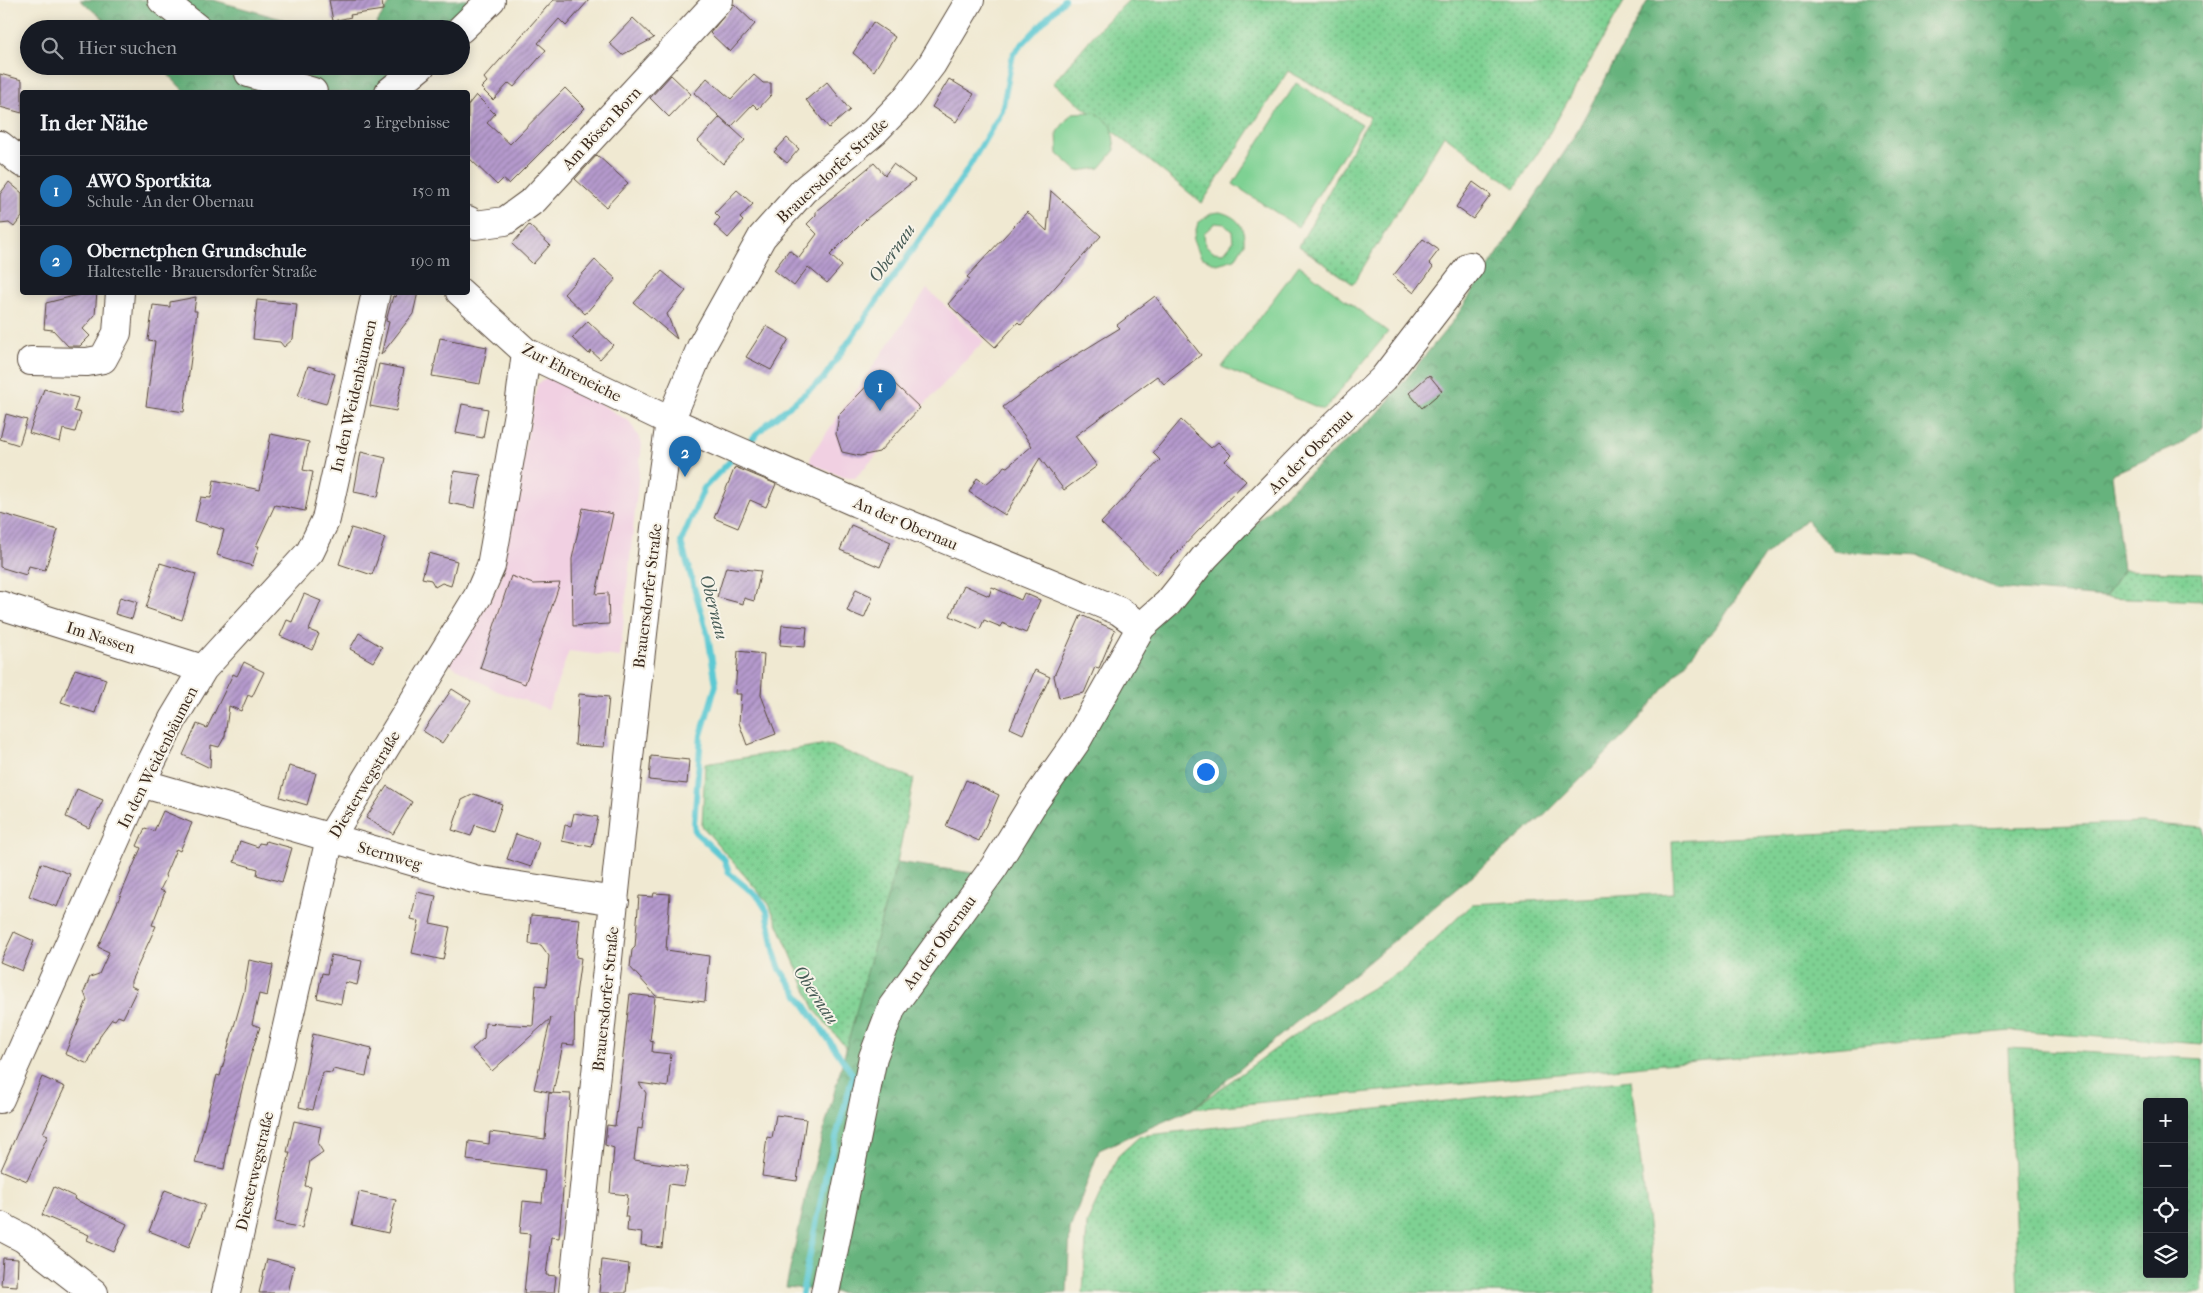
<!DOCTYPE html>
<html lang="de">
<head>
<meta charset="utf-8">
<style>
	body { margin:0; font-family:"IM FELL French Canon",serif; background:#20242c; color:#f1f3f6 }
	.controls { position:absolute; right:15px; bottom:15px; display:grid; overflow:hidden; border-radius:5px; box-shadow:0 2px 12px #0003 }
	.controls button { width:45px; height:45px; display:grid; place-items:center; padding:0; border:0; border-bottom:1px solid #363941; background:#171b24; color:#f1f3f6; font:25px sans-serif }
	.you { position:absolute; left:1205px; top:771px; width:18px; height:18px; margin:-12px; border:4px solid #fff; border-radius:50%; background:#1a73e8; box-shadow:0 0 0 8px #1a73e833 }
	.badge { display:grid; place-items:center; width:32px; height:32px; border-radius:50%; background:#1f6fb2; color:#fff; font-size:16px; font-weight:700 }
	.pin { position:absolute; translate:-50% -41px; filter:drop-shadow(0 1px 2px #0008) }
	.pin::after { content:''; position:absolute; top:26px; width:18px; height:15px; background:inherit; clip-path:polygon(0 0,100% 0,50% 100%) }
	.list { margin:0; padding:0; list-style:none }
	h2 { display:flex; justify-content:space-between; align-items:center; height:65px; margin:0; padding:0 20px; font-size:21px }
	h2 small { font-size:16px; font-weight:400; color:#9ea1a6 }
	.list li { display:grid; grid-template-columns:32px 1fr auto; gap:15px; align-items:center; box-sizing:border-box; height:70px; padding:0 20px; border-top:1px solid #363941 }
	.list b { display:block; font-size:19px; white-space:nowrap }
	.list p { margin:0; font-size:16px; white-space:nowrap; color:#9ea1a6 }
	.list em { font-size:16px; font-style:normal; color:#9ea1a6 }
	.icon { flex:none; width:28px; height:28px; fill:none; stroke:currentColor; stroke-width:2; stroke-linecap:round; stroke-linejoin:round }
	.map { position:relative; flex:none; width:2203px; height:1293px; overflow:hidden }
	.search { position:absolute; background:#171b24; box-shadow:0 2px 12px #0003; left:20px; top:20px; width:450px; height:55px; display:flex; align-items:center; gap:12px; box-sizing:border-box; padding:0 18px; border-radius:28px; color:#9ea1a6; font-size:19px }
	.panel { position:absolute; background:#171b24; box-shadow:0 2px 12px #0003; left:20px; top:90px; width:450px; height:205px; border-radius:5px }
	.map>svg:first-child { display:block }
	.built { fill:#f1d0e2 }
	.grass { fill:url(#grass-dots); stroke:#5c7e58; fill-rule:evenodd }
	.forest { fill:url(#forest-crowns); stroke:#506e4e }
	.pitch { fill:#7ed193; stroke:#5c7e58; fill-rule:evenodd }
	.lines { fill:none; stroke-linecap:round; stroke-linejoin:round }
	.stream { stroke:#5dc9d3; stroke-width:6 }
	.building { fill:url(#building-hatch) }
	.minor-casing { stroke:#564739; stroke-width:30 }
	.minor { stroke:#fff; stroke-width:28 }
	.labels { text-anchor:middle; stroke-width:4; stroke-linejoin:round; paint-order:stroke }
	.street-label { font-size:16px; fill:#3b2a1e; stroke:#f7f3e8 }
	.water-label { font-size:18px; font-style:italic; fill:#455a54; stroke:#f7f3e8 }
</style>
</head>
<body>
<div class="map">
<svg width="2203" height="1293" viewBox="0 0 2203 1293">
	<defs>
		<pattern id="grass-dots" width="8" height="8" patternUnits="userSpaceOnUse" patternTransform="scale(1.25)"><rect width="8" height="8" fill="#7ed193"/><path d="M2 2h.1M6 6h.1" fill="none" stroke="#68aa77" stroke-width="1.8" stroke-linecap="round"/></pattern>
		<pattern id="forest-crowns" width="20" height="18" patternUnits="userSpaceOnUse" patternTransform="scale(1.25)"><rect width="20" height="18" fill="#66b37d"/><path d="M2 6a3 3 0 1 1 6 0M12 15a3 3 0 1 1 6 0" fill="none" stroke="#559266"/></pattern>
		<pattern id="building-hatch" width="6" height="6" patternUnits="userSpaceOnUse" patternTransform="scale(1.25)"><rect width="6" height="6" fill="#b59acd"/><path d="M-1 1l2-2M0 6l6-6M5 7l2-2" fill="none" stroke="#947ea6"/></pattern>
	</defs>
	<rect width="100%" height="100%" fill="#f7f3e8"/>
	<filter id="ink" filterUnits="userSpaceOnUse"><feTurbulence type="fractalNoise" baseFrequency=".02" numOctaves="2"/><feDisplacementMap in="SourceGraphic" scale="10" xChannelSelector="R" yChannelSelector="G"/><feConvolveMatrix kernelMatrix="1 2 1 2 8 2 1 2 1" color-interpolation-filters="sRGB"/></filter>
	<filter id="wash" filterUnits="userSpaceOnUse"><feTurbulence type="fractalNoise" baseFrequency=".0096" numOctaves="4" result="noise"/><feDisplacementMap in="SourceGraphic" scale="20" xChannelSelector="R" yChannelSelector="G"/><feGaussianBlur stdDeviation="1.12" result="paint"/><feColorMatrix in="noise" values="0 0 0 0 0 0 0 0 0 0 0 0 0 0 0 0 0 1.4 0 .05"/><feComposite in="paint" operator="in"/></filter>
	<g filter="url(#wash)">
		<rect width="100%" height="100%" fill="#f0e9d2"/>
		<path class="built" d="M 927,289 L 984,341 L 855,478 L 843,477 L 810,463 L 811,455 Z
			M 552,374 L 630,422 L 642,443 L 620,657 L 569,651 L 548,709 L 497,691 L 449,664 L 499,583 L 537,384 Z"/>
		<path class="grass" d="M 1129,0 L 1625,0 L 1541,148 L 1515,188 L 1444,135 L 1353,284 L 1299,246 L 1370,117 L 1288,71 L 1202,203 L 1053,83 L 1099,29 Z
			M 2123,570 L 2203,573 L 2203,601 L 2105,597 Z
			M 827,744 L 914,779 L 897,862 L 847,1049 L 815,1010 L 769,904 L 702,826 L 705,764 Z
			M 2141,823 L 2203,828 L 2203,1044 L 2010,1031 L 1192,1109 L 1310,1024 L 1403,970 L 1472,904 L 1674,893 L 1672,841 L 1849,832 Z
			M 2008,1048 L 2203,1059 L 2203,1293 L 2018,1293 ZM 2147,1102 L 2184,1102 L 2184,1274 L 2147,1274 Z
			M 1631,1080 L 1656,1293 L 1083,1293 L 1087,1223 L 1118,1156 L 1140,1136 Z"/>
		<path class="forest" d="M 80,0 L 213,0 L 318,29 L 115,29 Z
			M 392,0 L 469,0 L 451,29 L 373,29 Z
			M 1648,0 L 2203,0 L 2203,427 L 2177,446 L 2112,474 L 2123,570 L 2105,597 L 1996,588 L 1919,556 L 1833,551 L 1806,519 L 1764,556 L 1723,618 L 1628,732 L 1546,814 L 1192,1109 L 1099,1150 L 1070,1229 L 1067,1293 L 845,1293 L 786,1287 L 806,1196 L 897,862 L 980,874 L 1142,636 L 1277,502 L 1379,412 L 1454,320 L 1571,142 Z
			M 160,66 L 413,66 L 390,92 L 185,92 Z"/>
		<path class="pitch" d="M 1296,83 L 1362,124 L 1298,227 L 1233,184 Z
			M 1095,112 L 1112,126 L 1115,150 L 1100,168 L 1077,171 L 1058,154 L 1057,132 L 1072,113 Z
			M 1220,212 C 1238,217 1245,226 1244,244 L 1235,259 L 1217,264 L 1201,257 L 1193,240 L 1198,223 L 1212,213 ZM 1215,223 L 1225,224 L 1232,231 L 1233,242 L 1224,253 L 1213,252 L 1205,244 L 1204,233 Z
			M 1299,265 L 1388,332 L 1324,410 L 1222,367 Z"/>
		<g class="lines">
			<path class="stream" d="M 744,447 L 767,424 L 823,379 L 964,175 L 1002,111 L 1013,54 L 1064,0
				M 735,456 L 704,488 L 681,542 L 708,636 L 716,685 L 701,735 L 694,824 L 695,832 L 724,859 L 729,873 L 759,898 L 767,911 L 775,955 L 780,969 L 853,1075 L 826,1175 L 802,1293"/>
		</g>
		<g id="blocks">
			<path class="building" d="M 329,0 L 382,0 L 383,10 L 350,15 L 351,17 L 333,21 Z
				M 553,0 L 589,0 L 566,26 L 559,19 L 538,43 L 546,50 L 514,87 L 509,83 L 493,100 L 481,88 L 487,82 L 484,78 Z
				M 734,4 L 755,24 L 730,52 L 710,33 Z
				M 633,18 L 654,38 L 622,55 L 609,43 Z
				M 873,22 L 895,37 L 874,71 L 853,53 Z
				M 0,74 L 22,80 L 22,113 L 0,107 Z
				M 671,75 L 691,94 L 669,117 L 650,98 Z
				M 754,75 L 763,83 L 771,83 L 771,95 L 758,109 L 753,104 L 731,127 L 694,93 L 707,78 L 731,99 Z
				M 949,79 L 974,94 L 956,122 L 932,107 Z
				M 827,82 L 850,110 L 829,128 L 806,100 Z
				M 565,88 L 585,108 L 509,184 L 503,179 L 497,185 L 468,157 L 468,105 L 476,95 L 495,114 L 487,123 L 510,144 Z
				M 720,117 L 745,140 L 723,164 L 698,141 Z
				M 787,138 L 799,149 L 787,163 L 774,152 Z
				M 597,155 L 628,183 L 606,207 L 575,179 Z
				M 874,163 L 885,175 L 893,164 L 915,180 L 866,219 L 830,255 L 842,266 L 827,283 L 808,267 L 794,286 L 774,270 L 789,250 L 799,258 L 817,234 L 807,224 L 816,215 L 816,211 Z
				M 9,182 L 22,193 L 22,217 L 14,227 L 9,223 L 0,224 L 0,194 Z
				M 1473,182 L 1491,195 L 1473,219 L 1456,207 Z
				M 737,190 L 753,204 L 740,218 L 743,221 L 728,238 L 714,225 L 720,218 L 715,213 Z
				M 1051,191 L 1101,236 L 1021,325 L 1018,322 L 995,347 L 948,304 L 970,279 L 967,277 L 1027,212 L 1047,231 Z
				M 529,225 L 550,245 L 533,264 L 512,244 Z
				M 1423,239 L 1439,250 L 1429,263 L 1433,267 L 1414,293 L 1393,276 Z
				M 595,260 L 616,279 L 585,314 L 564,294 Z
				M 662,271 L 686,291 L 667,314 L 677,339 L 634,303 Z
				M 90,292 L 97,292 L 95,315 L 83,329 L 90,336 L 80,346 L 68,346 L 53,330 L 44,329 L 46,303 Z
				M 397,292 L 418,292 L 413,314 L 381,355 L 389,322 L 386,321 L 393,296 L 396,297 Z
				M 1155,296 L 1201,355 L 1164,384 L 1157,376 L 1075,436 L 1097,466 L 1064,490 L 1040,458 L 1005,515 L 969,492 L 977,478 L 986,484 L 999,473 L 1004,466 L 1007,467 L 1032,446 L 1003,407 L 1055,368 L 1120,328 L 1117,325 Z
				M 196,297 L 194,311 L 197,311 L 184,412 L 146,406 L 155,341 L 148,340 L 153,305 L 170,307 L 170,302 Z
				M 257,300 L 297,304 L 293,339 L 284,347 L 280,342 L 253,339 Z
				M 588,321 L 613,345 L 600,359 L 591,351 L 589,354 L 572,338 Z
				M 766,326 L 789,339 L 771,370 L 746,357 Z
				M 440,338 L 487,347 L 480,384 L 432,376 Z
				M 379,364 L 404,369 L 396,411 L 370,406 Z
				M 308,366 L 335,374 L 326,404 L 298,396 Z
				M 881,371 L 920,408 L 879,452 L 860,456 L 842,452 L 836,434 L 839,415 Z
				M 1429,375 L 1442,391 L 1422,408 L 1409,393 Z
				M 44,389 L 78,398 L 74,411 L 81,413 L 75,432 L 63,429 L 60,442 L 29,433 Z
				M 462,404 L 488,409 L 483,438 L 456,433 Z
				M 6,414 L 27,420 L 19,445 L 0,439 Z
				M 1181,420 L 1211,448 L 1218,442 L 1231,455 L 1225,461 L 1246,481 L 1156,575 L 1101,523 L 1160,460 L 1153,453 Z
				M 271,434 L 309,442 L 303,470 L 313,472 L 305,511 L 275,505 L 256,546 L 259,546 L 252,566 L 217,555 L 224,530 L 195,521 L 201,497 L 211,498 L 214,480 L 260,490 Z
				M 361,452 L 386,458 L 378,497 L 354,492 Z
				M 735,467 L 776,484 L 766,507 L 750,500 L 738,528 L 714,518 Z
				M 454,471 L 481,475 L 475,508 L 449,503 Z
				M 583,508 L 613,514 L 596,594 L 608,593 L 609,624 L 573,626 L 572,559 Z
				M 0,513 L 58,530 L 45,570 L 29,566 L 26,575 L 0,567 Z
				M 851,525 L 891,542 L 880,567 L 840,550 Z
				M 351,528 L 385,538 L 372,575 L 339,564 Z
				M 429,553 L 457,561 L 451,586 L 442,583 L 435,587 L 431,580 L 422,578 Z
				M 160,563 L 196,574 L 182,620 L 146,608 Z
				M 726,567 L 761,571 L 754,601 L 744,598 L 743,604 L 717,597 Z
				M 511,576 L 533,584 L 560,583 L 525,684 L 480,668 Z
				M 964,585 L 989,596 L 992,587 L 1021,600 L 1024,593 L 1040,600 L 1026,633 L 1002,623 L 1001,627 L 984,620 L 980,629 L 950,616 Z
				M 856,589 L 873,597 L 864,618 L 847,611 Z
				M 304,594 L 321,601 L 309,630 L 319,634 L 312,650 L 280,636 L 287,620 L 292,622 Z
				M 120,597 L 137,602 L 132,619 L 115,614 Z
				M 1081,615 L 1115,630 L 1099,668 L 1095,667 L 1084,693 L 1059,698 L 1054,676 Z
				M 782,625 L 807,627 L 805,647 L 780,645 Z
				M 359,633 L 382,647 L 373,662 L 350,649 Z
				M 738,651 L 764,654 L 761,695 L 776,734 L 747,745 L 739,723 L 741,694 L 735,694 Z
				M 244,662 L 264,672 L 252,697 L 248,695 L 241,711 L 229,706 L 225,736 L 219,747 L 211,745 L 210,768 L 183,755 L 197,724 L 207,728 L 233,674 L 237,676 Z
				M 75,669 L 106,679 L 95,713 L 61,702 Z
				M 1035,670 L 1050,677 L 1023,734 L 1010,728 Z
				M 452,689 L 471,701 L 442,743 L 423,731 Z
				M 579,694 L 609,697 L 604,747 L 575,745 Z
				M 651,756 L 689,760 L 687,784 L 649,780 Z
				M 289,766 L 316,773 L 307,805 L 280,797 Z
				M 966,780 L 999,795 L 979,841 L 946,826 Z
				M 387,786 L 412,802 L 393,834 L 366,818 Z
				M 77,789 L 103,800 L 89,828 L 66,817 Z
				M 474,794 L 502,804 L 493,831 L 475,825 L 471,836 L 452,830 L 462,800 Z
				M 163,811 L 192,823 L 180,851 L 176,849 L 165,875 L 166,878 L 160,890 L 165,892 L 152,925 L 156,926 L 131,981 L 131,986 L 137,989 L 123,1018 L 118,1016 L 115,1020 L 112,1019 L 101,1034 L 88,1064 L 65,1054 L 87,1000 L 84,992 L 90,977 L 99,974 L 109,952 L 98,947 L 141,848 L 137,846 L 145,828 L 154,831 Z
				M 574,813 L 598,817 L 592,847 L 562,841 L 565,825 L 571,826 Z
				M 516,834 L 539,842 L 531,867 L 507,859 Z
				M 240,841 L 258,847 L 259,843 L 265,844 L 266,841 L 292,848 L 282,882 L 257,875 L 258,869 L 234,862 Z
				M 41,863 L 70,874 L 57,907 L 29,896 Z
				M 417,892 L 436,896 L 430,923 L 450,927 L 443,960 L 412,953 L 419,921 L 411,919 Z
				M 654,893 L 670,894 L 666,950 L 709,956 L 705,1002 L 656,996 L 630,967 L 632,950 L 635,947 L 639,896 L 653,897 Z
				M 531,915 L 580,919 L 576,957 L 581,958 L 575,1002 L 574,1045 L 563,1044 L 553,1093 L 534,1089 L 551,1018 L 492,1071 L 472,1049 L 484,1038 L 485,1023 L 533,1026 L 536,985 L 546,986 L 549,956 L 541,945 L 529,944 Z
				M 14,932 L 34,941 L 22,971 L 0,962 Z
				M 331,955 L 362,961 L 357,985 L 345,982 L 341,1004 L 317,998 L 322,973 L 327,974 Z
				M 249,960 L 273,965 L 267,996 L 259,994 L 252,1024 L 260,1027 L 251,1054 L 230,1136 L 224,1169 L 195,1163 L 217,1075 L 220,1076 L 244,991 Z
				M 630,994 L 655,997 L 650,1041 L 653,1042 L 652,1052 L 671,1054 L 668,1087 L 639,1083 L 646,1093 L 642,1129 L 638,1128 L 634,1160 L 688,1167 L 684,1186 L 669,1184 L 662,1248 L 641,1245 L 642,1233 L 627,1231 L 628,1217 L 625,1217 L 628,1195 L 610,1193 L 614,1148 L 605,1145 L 607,1125 L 615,1126 Z
				M 313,1034 L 372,1048 L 366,1076 L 333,1069 L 332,1073 L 323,1072 L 313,1110 L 299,1107 Z
				M 42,1077 L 65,1087 L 43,1133 L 48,1135 L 27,1181 L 1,1170 Z
				M 549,1093 L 571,1094 L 559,1238 L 551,1237 L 546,1275 L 556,1276 L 554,1293 L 524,1293 L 530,1234 L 520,1233 L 523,1201 L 542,1203 L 545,1170 L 467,1160 L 469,1141 L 489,1144 L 490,1132 L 545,1139 Z
				M 776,1115 L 806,1119 L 797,1181 L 762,1176 L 767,1137 L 772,1138 Z
				M 294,1121 L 321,1127 L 318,1144 L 323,1152 L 310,1161 L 305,1186 L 311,1187 L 302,1228 L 275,1222 L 290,1152 L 287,1152 Z
				M 54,1187 L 75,1197 L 74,1199 L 127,1224 L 114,1252 L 87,1240 L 89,1235 L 42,1215 Z
				M 165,1190 L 205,1205 L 189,1247 L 149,1231 Z
				M 359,1192 L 396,1200 L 388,1233 L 352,1225 Z
				M 3,1258 L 18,1259 L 17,1286 L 1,1285 Z
				M 267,1259 L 294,1266 L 288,1293 L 259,1293 Z
				M 602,1260 L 629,1264 L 626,1293 L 599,1293 Z"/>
		</g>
	</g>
	<g filter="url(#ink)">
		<use href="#blocks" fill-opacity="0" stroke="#564739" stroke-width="1"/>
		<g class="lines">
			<defs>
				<path id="minor" d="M 162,0 L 198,29
					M 461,29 L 491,0
					M 249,73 L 313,92
					M 389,92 L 421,66
					M 0,145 L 22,163
					M 468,220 L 475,225 L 505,221 L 534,200 L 719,0
					M 460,292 L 526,352 L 670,421 L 857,503 L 1119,611 L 1141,627
					M 31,361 L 87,362 L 103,359 L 117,333 L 120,292
					M 0,605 L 203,669
					M 141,783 L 474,879 L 615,901
					M 0,1099 L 141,783 L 173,719 L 203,669 L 310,552 L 326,519 L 376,292
					M 0,1226 L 23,1238 L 94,1293
					M 226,1293 L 330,838 L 478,596 L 491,566 L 519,407 L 526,352
					M 573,1293 L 631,739 L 655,528 L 670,421 L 702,345 L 762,237 L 804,190 L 874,132 L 905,100 L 932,64 L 970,0
					M 825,1293 L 873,1057 L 892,1007 L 994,867 L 1034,802 L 1076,742 L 1141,627 L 1168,603 L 1205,557 L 1317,442 L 1383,379 L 1470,266"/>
			</defs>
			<use href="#minor" class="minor-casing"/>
			<use href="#minor" class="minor"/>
		</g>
	</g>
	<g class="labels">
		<g class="street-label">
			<text transform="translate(601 128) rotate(-47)" y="6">Am Bösen Born</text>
			<text transform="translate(832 170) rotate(-43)" y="6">Brauersdorfer Straße</text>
			<text transform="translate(572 372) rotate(27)" y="6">Zur Ehreneiche</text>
			<text transform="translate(353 396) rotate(-77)" y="6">In den Weidenbäumen</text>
			<text transform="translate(1310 451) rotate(-45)" y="6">An der Obernau</text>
			<text transform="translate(906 523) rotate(23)" y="6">An der Obernau</text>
			<text transform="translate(647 596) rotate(-83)" y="6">Brauersdorfer Straße</text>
			<text transform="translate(101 637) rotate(18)" y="6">Im Nassen</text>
			<text transform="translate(157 757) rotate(-63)" y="6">In den Weidenbäumen</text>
			<text transform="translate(364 784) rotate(-59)" y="6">Diesterwegstraße</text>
			<text transform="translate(390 855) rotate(16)" y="6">Sternweg</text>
			<text transform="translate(939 942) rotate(-54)" y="6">An der Obernau</text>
			<text transform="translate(605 999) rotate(-84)" y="6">Brauersdorfer Straße</text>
			<text transform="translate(254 1171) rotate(-77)" y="6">Diesterwegstraße</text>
		</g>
		<g class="water-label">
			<text transform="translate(892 253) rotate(-55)" y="6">Obernau</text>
			<text transform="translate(714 607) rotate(75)" y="6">Obernau</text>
			<text transform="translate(816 995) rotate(56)" y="6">Obernau</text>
		</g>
	</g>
</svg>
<div class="controls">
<button>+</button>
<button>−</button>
<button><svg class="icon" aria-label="locate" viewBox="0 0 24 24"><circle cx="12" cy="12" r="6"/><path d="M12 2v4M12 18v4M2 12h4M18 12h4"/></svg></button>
<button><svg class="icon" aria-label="layers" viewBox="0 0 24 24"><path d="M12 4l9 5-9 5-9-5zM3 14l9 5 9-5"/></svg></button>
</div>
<div class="you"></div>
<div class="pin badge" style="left:880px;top:411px">1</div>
<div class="pin badge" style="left:685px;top:477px">2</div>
<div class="search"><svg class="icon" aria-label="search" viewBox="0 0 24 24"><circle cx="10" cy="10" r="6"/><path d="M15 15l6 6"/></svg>Hier suchen</div>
<section class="panel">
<h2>In der Nähe<small>2 Ergebnisse</small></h2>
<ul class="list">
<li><span class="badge">1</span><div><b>AWO Sportkita</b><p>Schule · An der Obernau</p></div><em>150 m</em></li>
<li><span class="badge">2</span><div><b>Obernetphen Grundschule</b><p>Haltestelle · Brauersdorfer Straße</p></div><em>190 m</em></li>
</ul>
</section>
</div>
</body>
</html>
